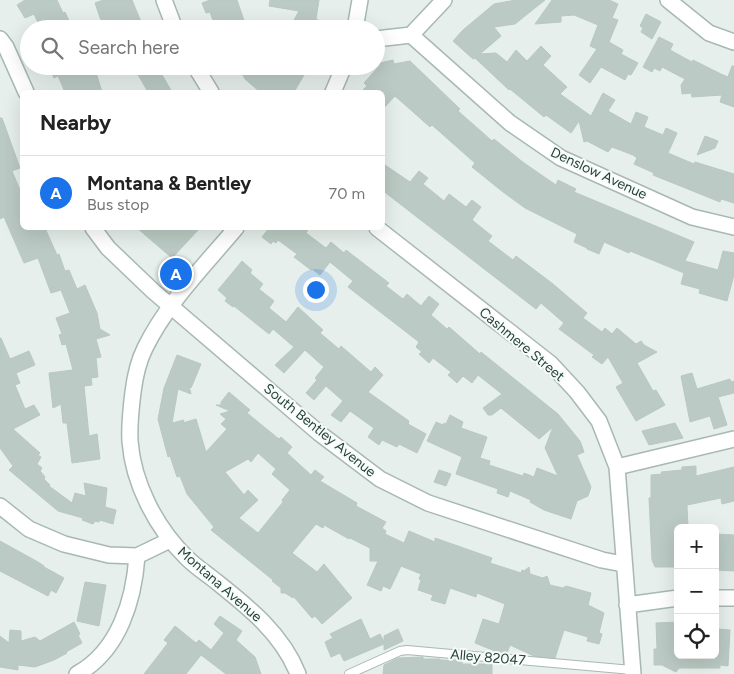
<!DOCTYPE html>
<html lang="en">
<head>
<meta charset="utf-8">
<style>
	body { margin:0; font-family:Figtree,sans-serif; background:#f6f6f6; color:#222 }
	.controls { position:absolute; right:15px; bottom:15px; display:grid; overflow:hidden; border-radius:8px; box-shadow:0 5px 20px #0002 }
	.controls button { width:45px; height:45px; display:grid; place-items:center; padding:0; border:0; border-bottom:1px solid #e0e0e0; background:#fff; color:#222; font:25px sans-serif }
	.you { position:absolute; left:315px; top:289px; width:18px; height:18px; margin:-12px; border:4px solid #fff; border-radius:50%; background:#1a73e8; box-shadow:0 0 0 8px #1a73e833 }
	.badge { display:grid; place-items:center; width:32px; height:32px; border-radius:50%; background:#1a73e8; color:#fff; font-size:16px; font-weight:700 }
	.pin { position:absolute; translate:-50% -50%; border:2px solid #fff; box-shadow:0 1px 5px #0006 }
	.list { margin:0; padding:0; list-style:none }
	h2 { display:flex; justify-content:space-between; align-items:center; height:65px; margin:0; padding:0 20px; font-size:21px }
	h2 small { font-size:16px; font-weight:400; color:#767676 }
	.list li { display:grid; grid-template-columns:32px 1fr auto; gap:15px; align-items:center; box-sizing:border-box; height:75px; padding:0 20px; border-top:1px solid #e0e0e0 }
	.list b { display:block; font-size:19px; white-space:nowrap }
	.list p { margin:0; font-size:16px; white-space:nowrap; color:#767676 }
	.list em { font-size:16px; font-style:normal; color:#767676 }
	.icon { flex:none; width:28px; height:28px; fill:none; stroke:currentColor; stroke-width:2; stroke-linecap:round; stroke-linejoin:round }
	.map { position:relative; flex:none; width:734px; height:674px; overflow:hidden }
	.search { position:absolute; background:#fff; box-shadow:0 5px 20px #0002; left:20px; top:20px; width:365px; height:55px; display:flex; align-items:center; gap:12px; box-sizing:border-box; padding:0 18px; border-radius:28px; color:#767676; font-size:19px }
	.panel { position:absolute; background:#fff; box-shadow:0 5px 20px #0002; left:20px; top:90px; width:365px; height:140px; border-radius:8px }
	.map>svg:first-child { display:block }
	.building { fill:#bbcac4; stroke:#b8c9c2; fill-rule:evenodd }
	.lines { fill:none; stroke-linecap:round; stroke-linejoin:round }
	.service-casing { stroke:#a8b8b2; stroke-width:10 }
	.minor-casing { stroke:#a8b8b2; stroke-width:18 }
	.tertiary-casing { stroke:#a8b8b2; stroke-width:18 }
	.service { stroke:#fff; stroke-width:8 }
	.minor { stroke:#fff; stroke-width:15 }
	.tertiary { stroke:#fff; stroke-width:15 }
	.labels { text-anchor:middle; stroke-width:4; stroke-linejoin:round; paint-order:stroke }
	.street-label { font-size:14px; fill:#24423a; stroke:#f7fbf9 }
</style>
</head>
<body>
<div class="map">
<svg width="734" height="674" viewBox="0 0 734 674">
	<rect width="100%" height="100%" fill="#e6efeb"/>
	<path class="building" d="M 25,0 L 57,0 L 63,13 L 65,12 L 70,23 L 57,29 L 41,29 L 34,14 L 25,18 L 17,5 Z
		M 103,0 L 132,0 L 144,29 L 104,29 L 95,3 Z
		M 210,0 L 237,0 L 247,29 L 216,29 L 210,12 L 206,13 L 202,3 Z
		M 270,0 L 319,0 L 316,19 L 334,29 L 289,29 L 299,11 L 269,6 Z
		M 516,0 L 545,0 L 515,24 L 494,27 L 501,36 L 480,54 L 496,53 L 507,62 L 516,50 L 527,61 L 541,46 L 551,56 L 543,65 L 567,87 L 560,94 L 591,116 L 603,93 L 615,100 L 608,111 L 631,124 L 636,112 L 648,117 L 644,127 L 663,135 L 666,128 L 677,133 L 668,153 L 694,164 L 695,162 L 734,174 L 734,203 L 721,199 L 720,202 L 653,175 L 654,173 L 634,164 L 637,158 L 633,155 L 612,147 L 608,152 L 587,141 L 584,142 L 579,121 L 571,133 L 546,115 L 544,117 L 510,89 L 509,90 L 475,58 L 473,59 L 453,41 L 463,30 L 494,4 Z
		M 552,0 L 609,0 L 618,4 L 612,18 L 618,20 L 609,42 L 623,50 L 621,54 L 638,63 L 631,75 L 628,74 L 625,80 L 601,67 L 590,83 L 579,75 L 597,49 L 590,46 L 598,25 L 574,15 L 561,16 L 561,22 L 535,24 Z
		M 646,14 L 661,22 L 652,39 L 641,32 L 643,28 L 640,26 Z
		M 659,37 L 673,44 L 670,50 L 692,62 L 693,60 L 721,74 L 728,77 L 732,66 L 734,66 L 734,107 L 720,102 L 722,95 L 692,97 L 691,93 L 682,94 L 681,85 L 685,79 L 662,67 L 660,71 L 654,68 L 652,72 L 643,67 Z
		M 393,60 L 394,64 L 410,61 L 460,109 L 458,111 L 483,133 L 492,141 L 494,139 L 524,163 L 556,185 L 558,180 L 576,189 L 574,192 L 694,242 L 685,261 L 718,270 L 723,251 L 734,253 L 734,275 L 727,301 L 699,293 L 700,289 L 681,284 L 684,273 L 630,251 L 629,253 L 604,242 L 599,254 L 587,249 L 587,248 L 574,242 L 577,234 L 525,208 L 503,192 L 472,167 L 475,163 L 432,125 L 430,127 L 395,96 L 382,110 L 382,92 L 361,92 L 367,86 L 364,83 L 380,65 L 380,63 Z
		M 49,66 L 94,66 L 102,92 L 65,92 L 58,76 L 54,78 Z
		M 133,66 L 157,66 L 172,92 L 148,92 Z
		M 238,66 L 288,66 L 304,75 L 294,92 L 260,92 L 245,79 Z
		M 0,118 L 2,118 L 20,168 L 12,171 L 20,190 L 22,189 L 22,228 L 45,228 L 57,255 L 59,254 L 65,271 L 69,270 L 77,289 L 85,285 L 97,313 L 100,329 L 110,335 L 96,339 L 101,357 L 96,358 L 98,377 L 91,378 L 92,385 L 84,386 L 89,436 L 97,434 L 100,459 L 72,463 L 67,423 L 63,423 L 61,404 L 53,408 L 49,373 L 73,370 L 66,344 L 62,345 L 59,335 L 62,334 L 56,318 L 70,313 L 61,290 L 51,293 L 38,258 L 24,263 L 4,217 L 0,219 Z
		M 705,136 L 718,141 L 715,148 L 697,155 Z
		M 382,163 L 410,182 L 419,171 L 428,178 L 423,184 L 444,201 L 449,194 L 466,207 L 472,200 L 481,207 L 472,220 L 492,236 L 488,241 L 513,260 L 516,256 L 553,284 L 587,313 L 583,318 L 602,332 L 605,328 L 612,334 L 617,328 L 636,344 L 641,341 L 644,345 L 657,352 L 637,363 L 653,391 L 656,390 L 665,405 L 636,421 L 616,387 L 623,383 L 608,357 L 602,364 L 592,357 L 594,355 L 559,329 L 564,323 L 541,303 L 536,309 L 382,190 Z
		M 137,228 L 200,228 L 172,258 Z
		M 269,228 L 309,228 L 306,233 L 326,248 L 331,242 L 344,253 L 346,250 L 389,283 L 386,286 L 403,299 L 407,294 L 421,306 L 429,296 L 439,304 L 431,315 L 447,329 L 449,327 L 480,354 L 481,352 L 558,414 L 580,441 L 584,452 L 577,455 L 591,487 L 588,496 L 577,501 L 571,519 L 544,510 L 530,502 L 531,500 L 510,491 L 508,497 L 497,493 L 498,489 L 456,474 L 462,457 L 427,441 L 436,422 L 443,425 L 444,423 L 446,424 L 450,415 L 463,422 L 461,428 L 487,437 L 480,458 L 490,461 L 489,465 L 523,476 L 524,473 L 534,477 L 537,468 L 558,476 L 545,448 L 553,427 L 539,439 L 501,408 L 492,415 L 488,415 L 483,408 L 502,394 L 478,375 L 472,383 L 463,376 L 457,383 L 448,375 L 451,372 L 433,358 L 429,363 L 419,354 L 422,352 L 416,347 L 419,342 L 348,287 L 353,281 L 330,262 L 320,275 L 312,269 L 311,270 L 294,257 L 297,254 L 278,240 L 276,243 L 273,241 L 271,244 L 262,237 Z
		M 242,261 L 252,270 L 250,273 L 263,284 L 259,289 L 274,301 L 269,308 L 286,322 L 298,307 L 323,330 L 320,333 L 339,349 L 341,346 L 371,372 L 375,367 L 383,375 L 368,392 L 409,421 L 408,424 L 426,434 L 417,453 L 399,444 L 397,447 L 382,440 L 379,445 L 368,437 L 374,428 L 350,411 L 341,422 L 331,415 L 343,401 L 326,386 L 314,400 L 306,393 L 317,380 L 315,378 L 324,367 L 305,350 L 284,373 L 275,365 L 294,347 L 273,329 L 269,334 L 234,306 L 233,307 L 225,301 L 227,298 L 218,290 Z
		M 0,338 L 1,338 L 10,359 L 29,351 L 35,365 L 16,373 L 20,383 L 15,385 L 25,409 L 34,405 L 40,415 L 13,429 L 40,453 L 38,455 L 41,457 L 37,464 L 42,468 L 40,471 L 45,477 L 44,479 L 50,485 L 49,486 L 72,503 L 75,493 L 86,496 L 84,483 L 107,488 L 105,507 L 116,510 L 113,524 L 100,520 L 99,522 L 95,521 L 93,524 L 82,520 L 83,518 L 58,511 L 9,470 L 13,466 L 0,448 Z
		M 177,355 L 201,364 L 191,388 L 189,386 L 191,394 L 178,389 L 172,423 L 184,420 L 183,423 L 196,419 L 206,452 L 227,429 L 221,424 L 226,419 L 220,414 L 230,411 L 216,405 L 221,405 L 221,402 L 229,392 L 250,410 L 247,413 L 279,439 L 281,437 L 292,447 L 287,453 L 311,475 L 315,470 L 324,477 L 320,481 L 357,503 L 356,506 L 386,522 L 382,528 L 386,531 L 385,534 L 404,543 L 409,531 L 435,542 L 435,538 L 492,558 L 490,563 L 521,573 L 522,570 L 524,571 L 529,567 L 530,574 L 543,578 L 547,576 L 550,585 L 563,588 L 566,586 L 591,593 L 588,605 L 604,613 L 599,633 L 602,634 L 599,644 L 587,641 L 588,637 L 564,630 L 555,658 L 534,656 L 510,645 L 507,653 L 500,653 L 475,643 L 483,619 L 499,624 L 505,604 L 477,593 L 476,597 L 450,588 L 445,604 L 431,600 L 433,595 L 418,590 L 421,580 L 419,579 L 421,574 L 401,566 L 390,589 L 383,586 L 381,591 L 367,585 L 378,561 L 370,561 L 370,548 L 350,538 L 349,539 L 324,525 L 323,528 L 316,524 L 292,553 L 317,572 L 324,564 L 352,598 L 322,624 L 315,616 L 312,618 L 294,597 L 293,598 L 285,593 L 281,593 L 281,588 L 272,581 L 273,580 L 211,530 L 214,527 L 187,494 L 180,476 L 177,477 L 170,456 L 168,457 L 158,419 L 164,388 ZM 258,453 L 276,469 L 272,474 L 290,490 L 282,500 L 283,502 L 258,533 L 239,518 L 258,500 L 248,490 L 244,495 L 225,472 L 248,459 L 251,462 Z
		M 692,373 L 697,389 L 730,379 L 731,382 L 734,381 L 734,393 L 718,397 L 727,425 L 714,429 L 710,416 L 690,422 L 681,376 Z
		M 675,423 L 683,438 L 649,445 L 642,431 Z
		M 696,466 L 696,476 L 734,467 L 734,501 L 722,504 L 721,498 L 687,505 L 688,528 L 678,528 L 678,567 L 655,567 L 652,560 L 649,498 L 651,498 L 651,475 L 662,474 L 661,472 L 682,470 L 682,467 Z
		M 439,470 L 451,474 L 446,486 L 434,482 Z
		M 715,534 L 734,535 L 734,571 L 715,570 Z
		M 0,541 L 38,562 L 44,566 L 44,567 L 64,578 L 56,593 L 51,590 L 48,596 L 0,571 Z
		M 85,582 L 106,585 L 99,626 L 77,621 Z
		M 220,616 L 242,631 L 236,640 L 255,657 L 261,674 L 226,674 L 201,655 L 186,674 L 144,674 L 168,643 L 164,640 L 175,626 L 196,643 L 199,640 L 211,650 L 224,633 L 214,624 Z
		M 361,619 L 370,639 L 380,634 L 384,642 L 384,636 L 398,629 L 403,641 L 384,650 L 384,644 L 344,661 L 340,653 L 331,657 L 325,642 L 333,638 L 330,634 Z
		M 74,622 L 80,634 L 78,635 L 82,643 L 66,652 L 67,653 L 54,660 L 35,667 L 18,665 L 18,670 L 0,667 L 0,636 L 9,643 L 10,630 L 21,631 L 21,641 L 35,637 L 40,641 Z
		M 678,622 L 678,655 L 715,655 L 715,632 L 718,632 L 718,629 L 730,630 L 728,666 L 720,665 L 720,668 L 679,668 L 676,672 L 662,665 L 654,665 L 654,649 L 657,649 L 656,623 Z
		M 423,657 L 423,659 L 440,659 L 440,660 L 462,661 L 462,664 L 492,664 L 492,674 L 383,674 L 384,665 L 398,658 Z"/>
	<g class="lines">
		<defs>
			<path id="service" d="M 349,674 L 400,651 L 407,650 L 632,670"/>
			<path id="minor" d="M 164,0 L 175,29
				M 668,0 L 709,33 L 734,42
				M 411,35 L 510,123 L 561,158 L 692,217 L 734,227
				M 0,39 L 6,47 L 26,92
				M 376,39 L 411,35 L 444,0
				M 195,66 L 211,92
				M 93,228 L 108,248 L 153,291 L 319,433 L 380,479 L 428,503 L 602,560 L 623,564
				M 377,228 L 551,364 L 577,392 L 599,421 L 617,467 L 633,674
				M 617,467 L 734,439
				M 0,506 L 29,529 L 64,544 L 109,555 L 137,556 L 170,540
				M 715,598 L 734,598
				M 627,605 L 678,598
				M 77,674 C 119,651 134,600 137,556"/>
			<path id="tertiary" d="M 355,29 L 360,0
				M 333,92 L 344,66
				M 236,228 C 204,266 167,303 145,348 C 138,362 135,376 133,392 C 131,408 129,424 130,441 C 133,483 156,528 187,558 C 195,566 204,572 213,579 C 247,606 282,633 298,674"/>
		</defs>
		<use href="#service" class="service-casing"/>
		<use href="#minor" class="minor-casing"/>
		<use href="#tertiary" class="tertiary-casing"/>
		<use href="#service" class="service"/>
		<use href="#minor" class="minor"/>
		<use href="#tertiary" class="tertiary"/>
	</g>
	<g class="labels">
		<g class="street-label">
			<text transform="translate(599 173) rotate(25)" y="5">Denslow Avenue</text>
			<text transform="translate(522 344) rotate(40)" y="5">Cashmere Street</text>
			<text transform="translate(320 430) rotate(39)" y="5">South Bentley Avenue</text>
			<text transform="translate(220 584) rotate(41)" y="5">Montana Avenue</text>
			<text transform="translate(488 657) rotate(5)" y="5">Alley 82047</text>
		</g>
	</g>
</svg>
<div class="controls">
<button>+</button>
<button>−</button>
<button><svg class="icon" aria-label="locate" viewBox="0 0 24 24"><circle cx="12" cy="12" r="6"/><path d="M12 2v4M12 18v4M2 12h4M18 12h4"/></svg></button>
</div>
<div class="you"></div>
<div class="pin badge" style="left:176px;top:274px">A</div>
<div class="search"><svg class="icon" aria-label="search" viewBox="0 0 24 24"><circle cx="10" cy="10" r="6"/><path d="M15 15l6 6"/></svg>Search here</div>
<section class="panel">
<h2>Nearby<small></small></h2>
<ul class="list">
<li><span class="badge">A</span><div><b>Montana &amp; Bentley</b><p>Bus stop</p></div><em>70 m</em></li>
</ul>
</section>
</div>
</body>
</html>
